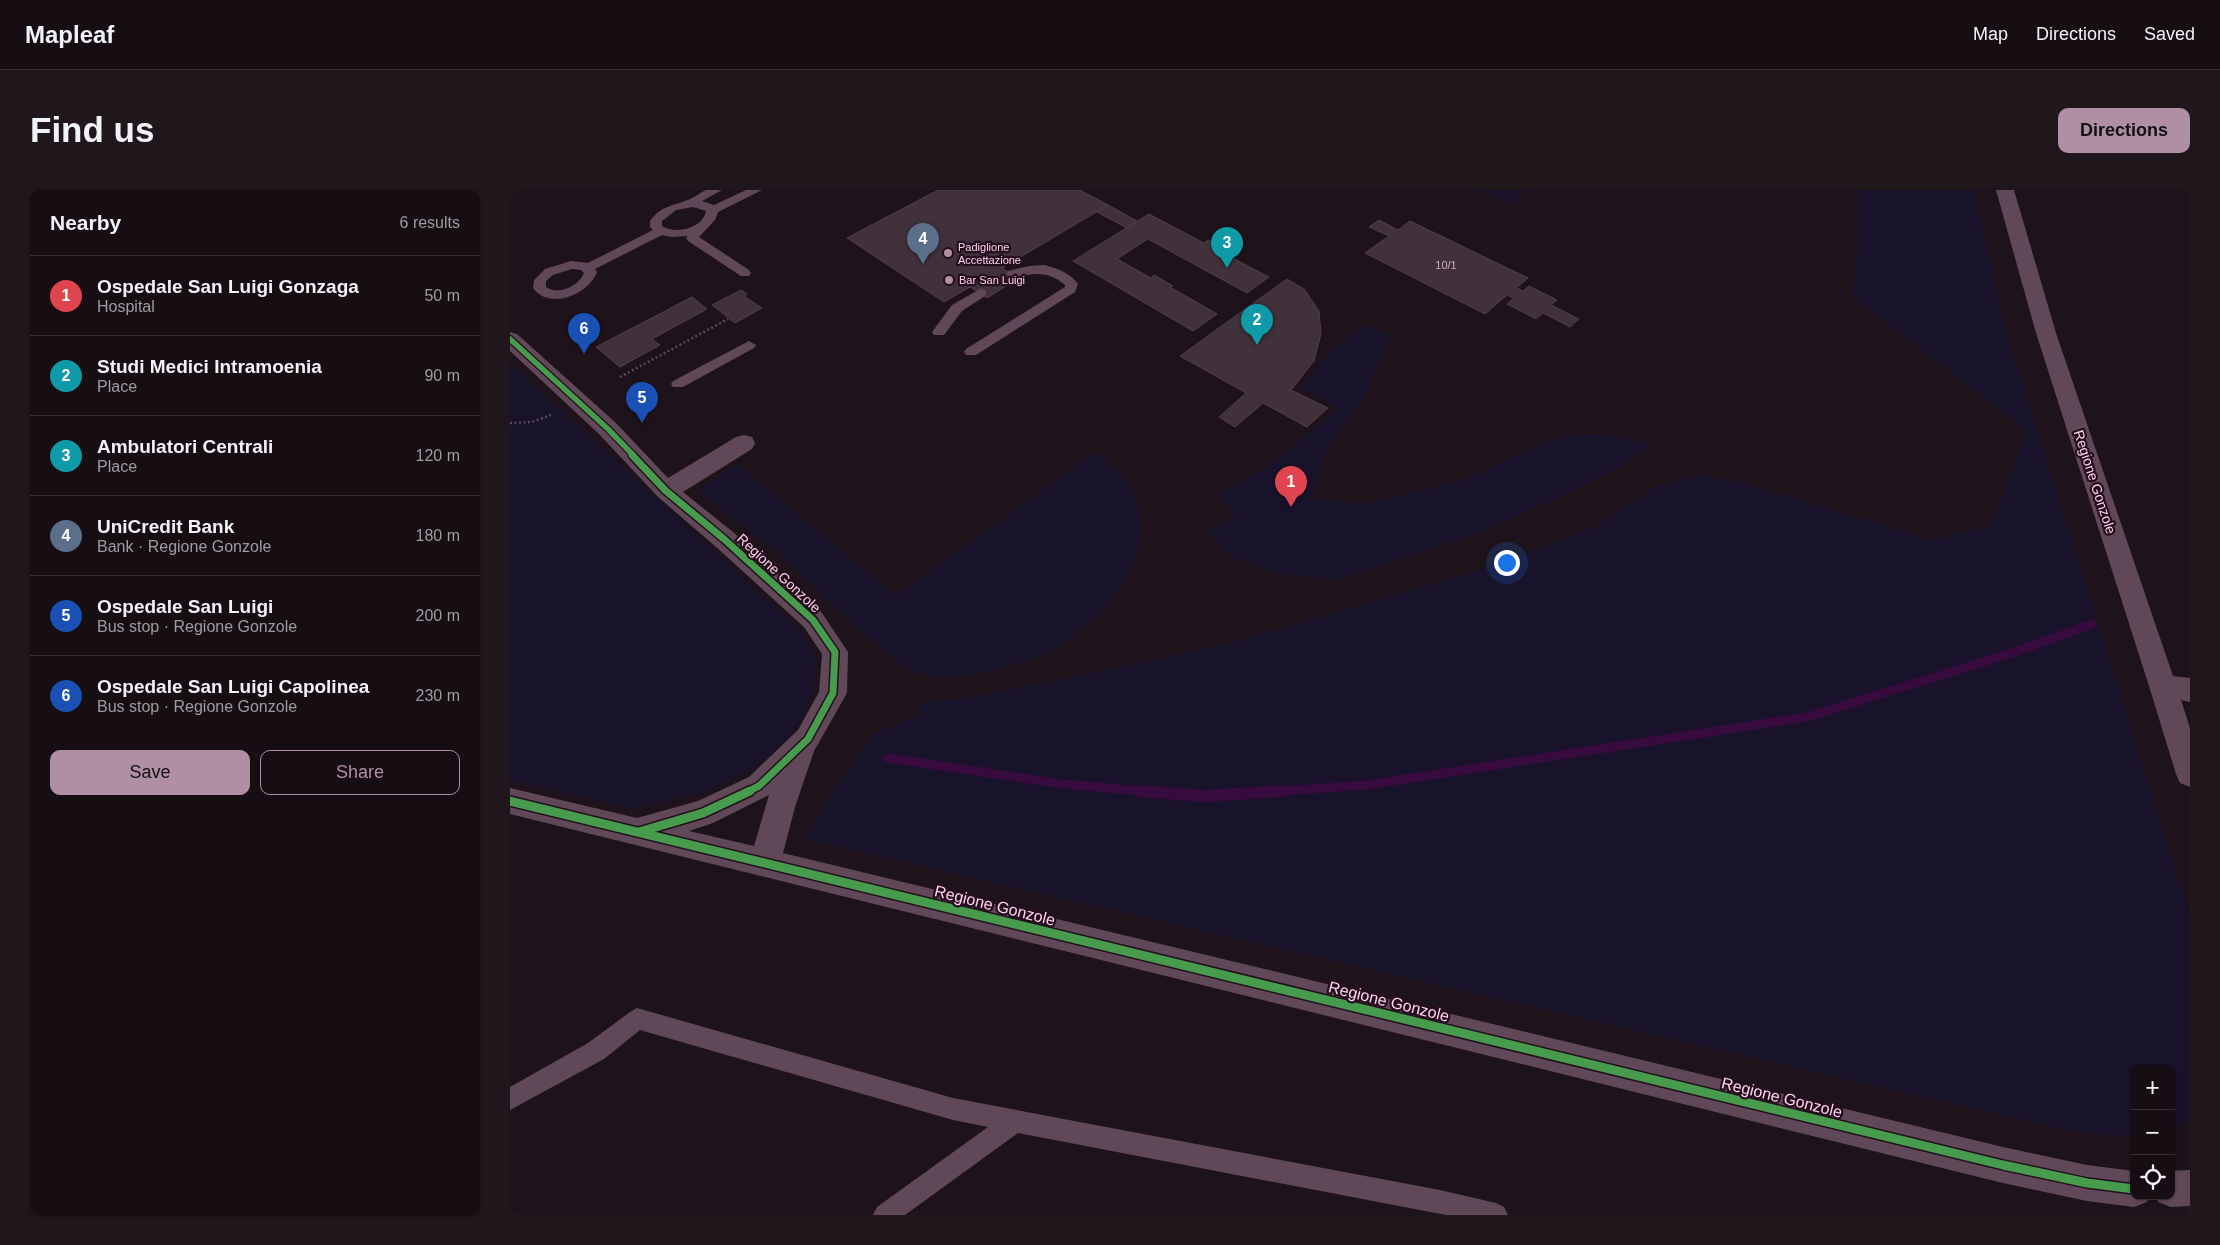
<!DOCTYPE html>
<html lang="en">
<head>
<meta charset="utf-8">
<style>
	body { margin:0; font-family:Arial,sans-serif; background:#20171d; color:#f1f3f6 }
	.controls { position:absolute; right:15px; bottom:15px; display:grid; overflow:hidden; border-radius:10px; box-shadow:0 1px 4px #0004 }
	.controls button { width:45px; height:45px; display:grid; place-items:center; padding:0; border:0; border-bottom:1px solid #362e34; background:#170e14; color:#f1f3f6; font:25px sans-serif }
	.you { position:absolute; left:996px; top:372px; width:18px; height:18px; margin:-12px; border:4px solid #fff; border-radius:50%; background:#1a73e8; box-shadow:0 0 0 8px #1a73e833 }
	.badge { display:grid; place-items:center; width:32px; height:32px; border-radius:50%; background:#b08fa5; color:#fff; font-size:16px; font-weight:700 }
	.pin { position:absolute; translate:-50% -41px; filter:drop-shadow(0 1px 2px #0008) }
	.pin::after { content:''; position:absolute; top:26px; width:18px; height:15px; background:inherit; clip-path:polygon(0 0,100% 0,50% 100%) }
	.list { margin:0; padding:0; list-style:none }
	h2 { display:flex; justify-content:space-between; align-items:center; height:65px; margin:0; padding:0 20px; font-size:21px }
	h2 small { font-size:16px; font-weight:400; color:#9e9ca0 }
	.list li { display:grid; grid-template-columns:32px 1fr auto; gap:15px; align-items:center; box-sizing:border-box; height:80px; padding:0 20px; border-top:1px solid #362e34 }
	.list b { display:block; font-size:19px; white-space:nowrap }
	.list p { margin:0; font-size:16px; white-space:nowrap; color:#9e9ca0 }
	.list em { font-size:16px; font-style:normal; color:#9e9ca0 }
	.actions { display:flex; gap:10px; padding:15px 20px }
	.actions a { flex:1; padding:11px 0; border:1px solid #b08fa5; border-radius:10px; text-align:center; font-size:18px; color:#b08fa5 }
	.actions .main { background:#b08fa5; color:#111 }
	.icon { flex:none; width:28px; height:28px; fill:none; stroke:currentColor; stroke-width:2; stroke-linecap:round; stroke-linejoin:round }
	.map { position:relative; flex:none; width:1680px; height:1025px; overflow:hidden; border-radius:10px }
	header { display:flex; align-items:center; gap:30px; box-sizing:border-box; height:70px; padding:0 25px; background:#170e14; border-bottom:1px solid #362e34 }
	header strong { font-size:24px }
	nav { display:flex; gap:28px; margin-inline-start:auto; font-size:18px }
	.intro { display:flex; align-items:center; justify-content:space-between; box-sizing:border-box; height:120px; padding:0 30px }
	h1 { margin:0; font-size:35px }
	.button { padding:12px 22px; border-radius:10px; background:#b08fa5; color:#111; font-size:18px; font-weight:700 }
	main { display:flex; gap:30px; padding:0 30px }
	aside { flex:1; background:#170e14; border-radius:10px; box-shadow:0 1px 4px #0004 }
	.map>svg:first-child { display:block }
	.green { fill:#18122b }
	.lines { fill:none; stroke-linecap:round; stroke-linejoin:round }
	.stream-far1 { stroke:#370b3e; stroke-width:9 }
	.stream { stroke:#370b3e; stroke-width:12 }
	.building { fill:#41313b; stroke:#523e4b }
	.path { stroke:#594962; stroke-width:2.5; stroke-dasharray:2 2.5; stroke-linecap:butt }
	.service { fill:#604859; fill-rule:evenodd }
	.minor { fill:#604859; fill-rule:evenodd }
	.cycleway-far2-casing { stroke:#240e1c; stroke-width:8 }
	.cycleway-far1-casing { stroke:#240e1c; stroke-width:10 }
	.cycleway-casing { stroke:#240e1c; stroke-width:12 }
	.cycleway-far2 { stroke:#469c4c; stroke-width:5.5 }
	.cycleway-far1 { stroke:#469c4c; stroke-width:7 }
	.cycleway { stroke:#469c4c; stroke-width:9 }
	.poi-dot { fill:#b08fa5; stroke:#240e1c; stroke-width:2 }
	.labels { text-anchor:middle; stroke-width:4.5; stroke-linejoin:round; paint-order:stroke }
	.far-poi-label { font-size:11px; fill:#fed2f0; stroke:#240e1c; text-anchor:start }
	.number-label { font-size:11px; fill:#cfaac3 }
	.street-label { font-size:14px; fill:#fed2f0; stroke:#240e1c }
	.near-street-label { font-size:16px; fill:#fed2f0; stroke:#240e1c }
</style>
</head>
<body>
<header>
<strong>Mapleaf</strong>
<nav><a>Map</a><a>Directions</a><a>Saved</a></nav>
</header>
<div class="intro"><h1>Find us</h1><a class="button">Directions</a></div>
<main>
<aside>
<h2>Nearby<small>6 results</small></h2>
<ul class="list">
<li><span class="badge" style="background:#e0444e">1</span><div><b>Ospedale San Luigi Gonzaga</b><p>Hospital</p></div><em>50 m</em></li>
<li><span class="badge" style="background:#0f9aa8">2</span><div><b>Studi Medici Intramoenia</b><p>Place</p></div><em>90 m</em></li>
<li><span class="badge" style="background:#0f9aa8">3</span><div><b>Ambulatori Centrali</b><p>Place</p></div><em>120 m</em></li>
<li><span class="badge" style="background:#5c6f8a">4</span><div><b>UniCredit Bank</b><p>Bank · Regione Gonzole</p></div><em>180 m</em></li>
<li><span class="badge" style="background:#1a4fb4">5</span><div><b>Ospedale San Luigi</b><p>Bus stop · Regione Gonzole</p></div><em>200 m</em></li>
<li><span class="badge" style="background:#1a4fb4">6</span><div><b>Ospedale San Luigi Capolinea</b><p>Bus stop · Regione Gonzole</p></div><em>230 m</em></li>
</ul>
<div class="actions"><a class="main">Save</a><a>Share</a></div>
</aside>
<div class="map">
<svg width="1680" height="1025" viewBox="0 0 1680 1025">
	<rect width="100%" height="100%" fill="#1f131b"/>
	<path class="green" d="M 967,0 L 1019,0 L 1000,14 Z
		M 1349,0 L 1464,0 L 1496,140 L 1680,726 L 1680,928 L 1667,937 L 1661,938 L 1661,879 L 1624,879 L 1624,945 C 1578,949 1528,932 1484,923 L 296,649 L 318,609 L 364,544 L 408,526 L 412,512 L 445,510 L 575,485 L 724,452 L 827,422 L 994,373 L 1089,335 L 1147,296 L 1190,285 L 1234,293 L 1422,350 L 1481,336 L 1518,241 L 1342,106 L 1348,61 Z
		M 854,135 L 881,145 L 851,214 L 820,253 L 800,308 L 856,314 L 951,291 L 1038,251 L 1059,245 L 1079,244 L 1106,246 L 1143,255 L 1113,275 L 1050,307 L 969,343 L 826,390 L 765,383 L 723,367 L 698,341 L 726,326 L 708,304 L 758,277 L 829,219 L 791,197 L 819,164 Z
		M 0,173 L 290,440 L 306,468 L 303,502 L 285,541 L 241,580 L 198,601 L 124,619 L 0,590 Z
		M 586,262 C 594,269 605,276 612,285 C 662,348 603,423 548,457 C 529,469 506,474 484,480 C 461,485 432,491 409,483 C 393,478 378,464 366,453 C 334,426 305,396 274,368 C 263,358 250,349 238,340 C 221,327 205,313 189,299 L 228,274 L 386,406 Z"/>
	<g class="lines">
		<path class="stream-far1" d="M 378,568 L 553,594 L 644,602
			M 756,602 L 857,595 L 1297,527 L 1505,462 L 1582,434"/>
		<path class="stream" d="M 629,601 L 693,606 L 774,601"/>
	</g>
	<path class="building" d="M 428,0 L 570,0 L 598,15 L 492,78 L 509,88 L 477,108 L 460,97 L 434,112 L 337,48 Z
		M 598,15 L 627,31 L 617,38 L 587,22 Z
		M 639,24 L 694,53 L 698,50 L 717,61 L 713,63 L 759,87 L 737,103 L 638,49 L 607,69 L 641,88 L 644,85 L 663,96 L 660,97 L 707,124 L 683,141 L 563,71 Z
		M 869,30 L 888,40 L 900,31 L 1018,88 L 1006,98 L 1013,101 L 1019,96 L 1047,110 L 1041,115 L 1069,129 L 1060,137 L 1033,123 L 1026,129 L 997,114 L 1004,108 L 997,105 L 975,124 L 855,63 L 879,46 L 859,37 Z
		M 777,89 L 794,99 L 809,121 L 811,144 L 804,171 L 781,200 L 818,218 L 797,237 L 753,213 L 725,237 L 709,227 L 736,203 L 670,166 Z
		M 231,100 L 237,104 L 234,106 L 252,118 L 225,133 L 202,115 Z
		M 182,107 L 197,119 L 142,149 L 150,155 L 110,177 L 86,157 Z"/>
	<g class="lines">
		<path class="path" d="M 110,187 L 218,129
			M 0,233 L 22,232 L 41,225"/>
		<path class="service" d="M 196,0 L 212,0 L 192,11 L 204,15 L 236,0 L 252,0 L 208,22 L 205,30 L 189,47 L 239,80 L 241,83 L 239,86 L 231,86 L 178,51 L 176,48 L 178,46 L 161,47 L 152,45 L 85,79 L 87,82 C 79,104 40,121 23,98 L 24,90 L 35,79 L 61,71 L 78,73 L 143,40 L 140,37 L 140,31 C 151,16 162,16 178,10 C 184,8 189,3 196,0 ZM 183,17 L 196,21 C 193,38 166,45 152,36 L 152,31 L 166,20 ZM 62,79 L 71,80 L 74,83 C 69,96 48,106 36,97 L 36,91 L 43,85 Z
			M 534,75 C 547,78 560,83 568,94 L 565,102 L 466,165 L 456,165 L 454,162 L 456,159 L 555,97 L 555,95 C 538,80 523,83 502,88 L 496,84 L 498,81 L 519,76 Z
			M 470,99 L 475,100 L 476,103 L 475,106 L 452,121 L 434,145 L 424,145 L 422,142 L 442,115 Z
			M 239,151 L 246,155 L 244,158 L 173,197 L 163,197 L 161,194 L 163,191 Z
			M 127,818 L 443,908 L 930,1000 L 986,1013 L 994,1017 L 998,1025 L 936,1025 L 508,943 L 395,1025 L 363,1025 L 367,1017 L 478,937 L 443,930 L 130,840 L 94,869 L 0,920 L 0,897 L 78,853 L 120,822 Z"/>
		<path class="minor" d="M 1486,0 L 1504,0 L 1546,143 L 1663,486 L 1680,488 L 1680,512 L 1671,510 L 1680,538 L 1680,597 L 1670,593 L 1666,584 L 1639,496 L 1526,143 Z
			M 0,142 L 7,144 L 106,233 L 158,288 L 226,247 L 234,245 L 242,247 L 245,253 L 242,259 L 173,302 L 223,342 L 312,423 L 338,462 L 337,503 L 304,561 L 285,617 L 273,663 L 1493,957 L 1577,975 L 1624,981 L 1624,1006 L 1639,1006 L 1637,1012 L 1624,1017 L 1577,1011 L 1493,993 L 0,624 L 0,598 L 127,628 L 188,611 L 239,587 L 288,540 L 309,502 L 312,464 L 294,437 L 205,356 L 148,307 L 90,245 L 0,161 ZM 259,605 L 244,656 L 179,641 L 203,633 Z
			M 1680,980 L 1680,1016 L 1661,1017 L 1648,1012 L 1646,1006 L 1661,1006 L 1661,981 Z"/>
		<defs>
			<path id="cycleway-far2" d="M 0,149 L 98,239 L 124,266"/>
			<path id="cycleway-far1" d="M 122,265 L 156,301 L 214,349 L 303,430 L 325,462 L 323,503 L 298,549 L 249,596 L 237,602"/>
			<path id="cycleway" d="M 0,611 L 1493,975 L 1577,993 L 1624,999
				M 129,642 L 193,623 L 240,601"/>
		</defs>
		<use href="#cycleway-far2" class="cycleway-far2-casing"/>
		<use href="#cycleway-far1" class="cycleway-far1-casing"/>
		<use href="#cycleway" class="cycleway-casing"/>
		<use href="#cycleway-far2" class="cycleway-far2"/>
		<use href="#cycleway-far1" class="cycleway-far1"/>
		<use href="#cycleway" class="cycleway"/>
	</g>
	<g class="poi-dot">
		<circle cx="438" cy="63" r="5"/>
		<circle cx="439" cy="90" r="5"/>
	</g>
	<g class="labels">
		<g class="far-poi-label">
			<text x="448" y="61">Padiglione<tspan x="448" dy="13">Accettazione</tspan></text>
			<text x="449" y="94">Bar San Luigi</text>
		</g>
		<g class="number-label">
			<text x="936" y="79">10/1</text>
		</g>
		<g class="street-label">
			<text transform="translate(1585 292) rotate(72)" y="5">Regione Gonzole</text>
			<text transform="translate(269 383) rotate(43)" y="5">Regione Gonzole</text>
		</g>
		<g class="near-street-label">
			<text transform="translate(485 715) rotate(14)" y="6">Regione Gonzole</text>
			<text transform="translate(879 811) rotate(14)" y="6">Regione Gonzole</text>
			<text transform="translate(1272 907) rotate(14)" y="6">Regione Gonzole</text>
		</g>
	</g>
</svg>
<div class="controls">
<button>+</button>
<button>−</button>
<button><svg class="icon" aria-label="locate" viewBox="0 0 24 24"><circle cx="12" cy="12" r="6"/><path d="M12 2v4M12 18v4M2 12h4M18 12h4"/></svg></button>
</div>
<div class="you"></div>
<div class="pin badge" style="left:781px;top:317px;background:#e0444e">1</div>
<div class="pin badge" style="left:747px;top:155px;background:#0f9aa8">2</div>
<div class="pin badge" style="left:717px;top:78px;background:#0f9aa8">3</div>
<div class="pin badge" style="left:413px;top:74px;background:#5c6f8a">4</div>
<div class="pin badge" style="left:132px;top:233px;background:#1a4fb4">5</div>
<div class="pin badge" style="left:74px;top:164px;background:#1a4fb4">6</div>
</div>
</main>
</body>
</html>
